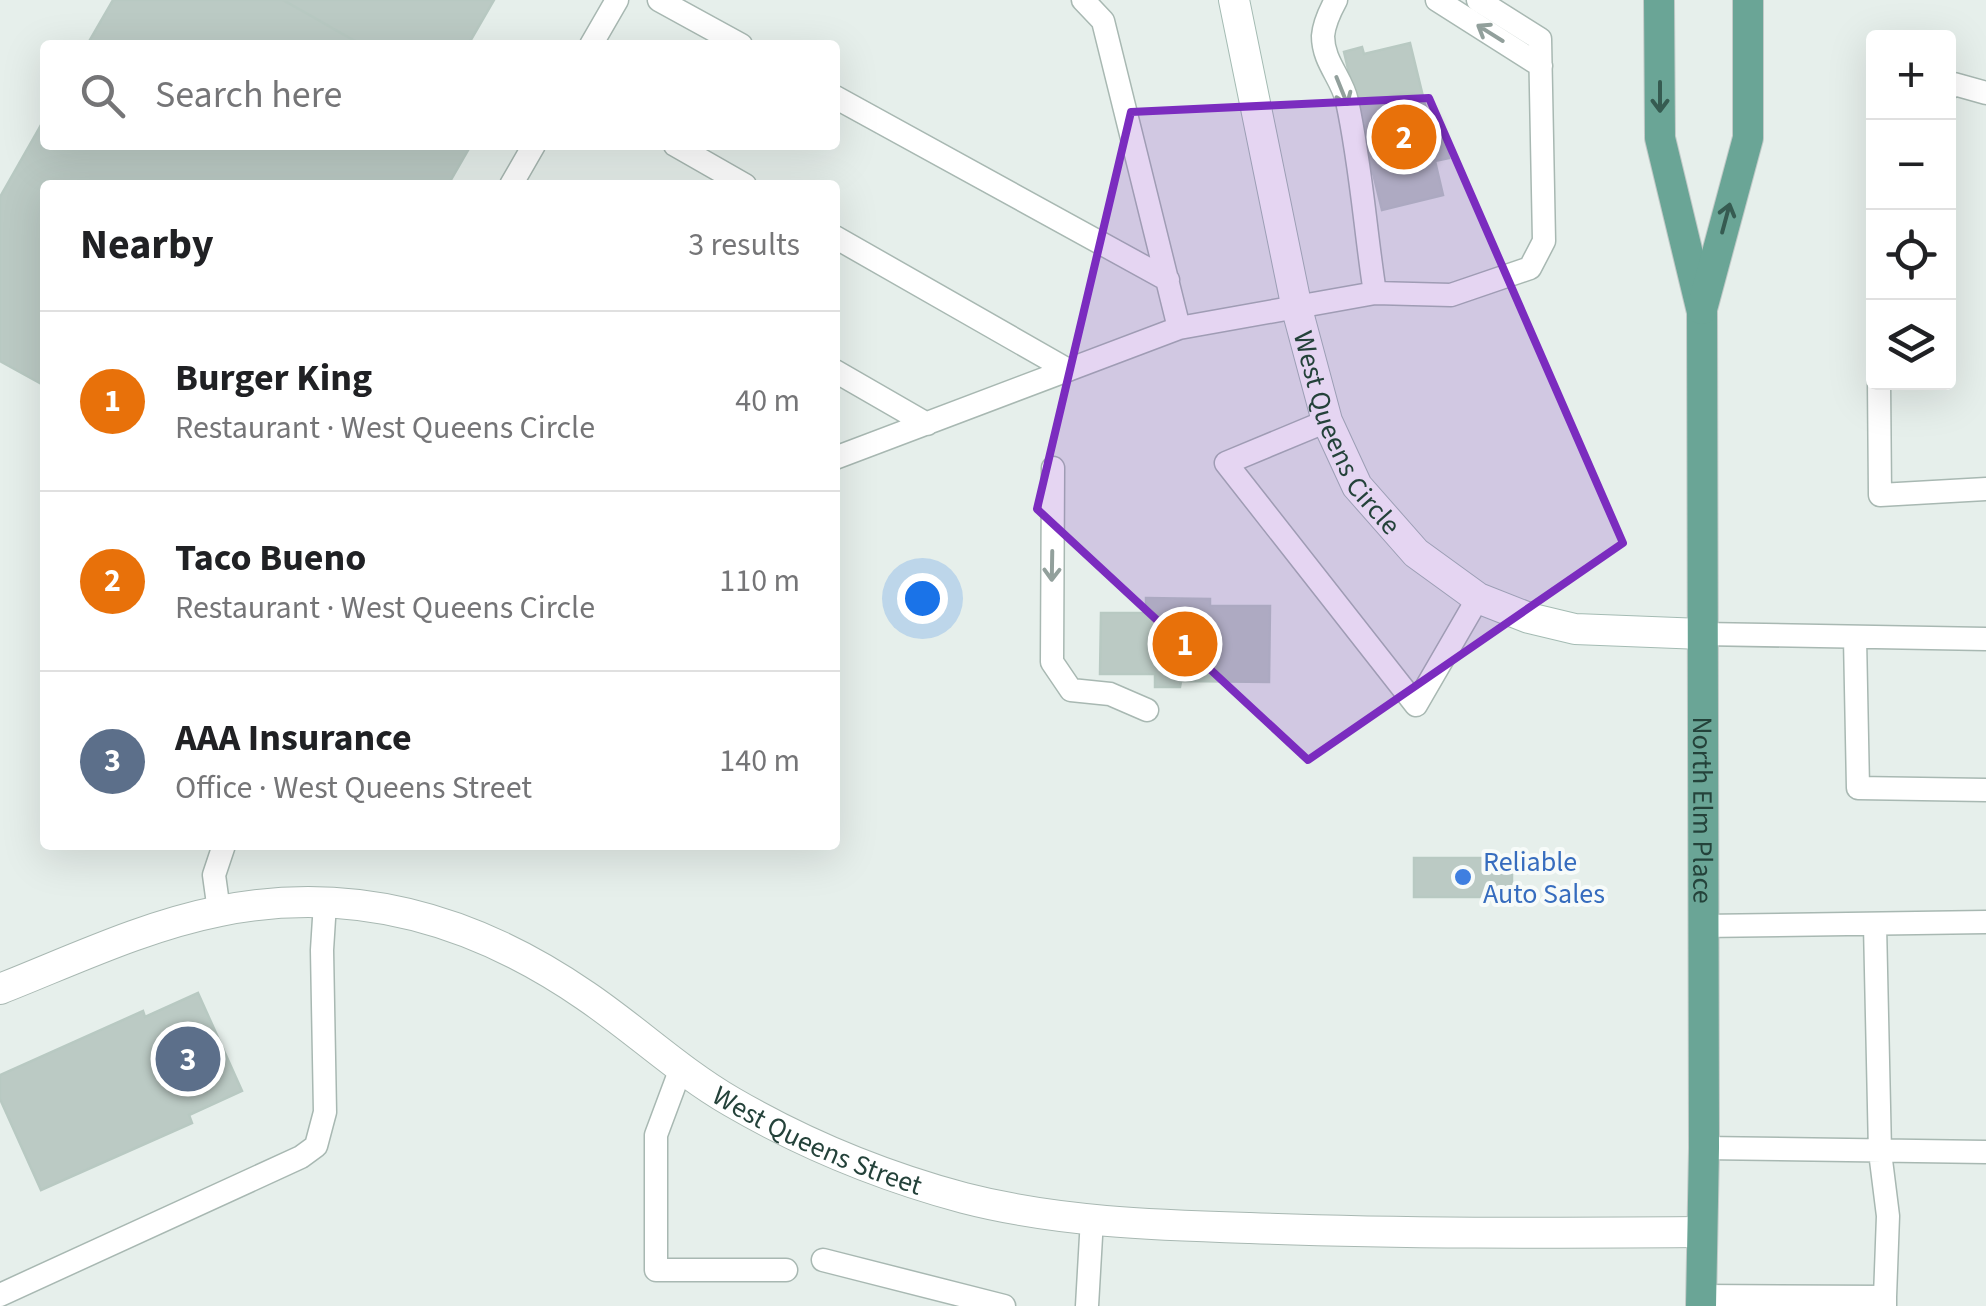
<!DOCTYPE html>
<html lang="en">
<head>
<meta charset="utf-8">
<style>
	body { margin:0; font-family:"Source Sans 3",sans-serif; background:#f2f2f2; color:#202124 }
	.controls { position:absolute; right:30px; top:30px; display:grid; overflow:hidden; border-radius:10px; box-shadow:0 10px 40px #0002 }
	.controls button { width:90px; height:90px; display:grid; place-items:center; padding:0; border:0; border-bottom:2px solid #e0e0e0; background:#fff; color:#202124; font:50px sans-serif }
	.you { position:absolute; left:922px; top:598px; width:35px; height:35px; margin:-25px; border:8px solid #fff; border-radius:50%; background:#1a73e8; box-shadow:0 0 0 15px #1a73e833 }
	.badge { display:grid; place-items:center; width:65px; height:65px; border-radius:50%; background:#d93025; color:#fff; font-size:32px; font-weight:700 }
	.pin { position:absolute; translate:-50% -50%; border:5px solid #fff; box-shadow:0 2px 10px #0006 }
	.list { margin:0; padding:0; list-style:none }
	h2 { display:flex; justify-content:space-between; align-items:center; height:130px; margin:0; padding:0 40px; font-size:42px }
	h2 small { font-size:32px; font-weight:400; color:#757577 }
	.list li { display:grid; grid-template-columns:65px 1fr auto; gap:30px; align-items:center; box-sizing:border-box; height:180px; padding:0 40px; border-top:2px solid #e0e0e0 }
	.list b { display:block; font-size:38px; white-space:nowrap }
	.list p { margin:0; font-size:32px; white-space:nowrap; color:#757577 }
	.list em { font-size:32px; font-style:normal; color:#757577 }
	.icon { flex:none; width:55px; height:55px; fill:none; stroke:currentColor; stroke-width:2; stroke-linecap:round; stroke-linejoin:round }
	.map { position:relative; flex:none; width:1986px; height:1306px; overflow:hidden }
	.search { position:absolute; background:#fff; box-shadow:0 10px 40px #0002; left:40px; top:40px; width:800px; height:110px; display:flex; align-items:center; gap:25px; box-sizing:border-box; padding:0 35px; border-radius:10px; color:#757577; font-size:38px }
	.panel { position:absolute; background:#fff; box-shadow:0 10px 40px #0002; left:40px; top:180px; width:800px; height:670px; border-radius:10px }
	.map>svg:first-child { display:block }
	.building { fill:#bbcac4; stroke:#b8c9c2; stroke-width:2.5 }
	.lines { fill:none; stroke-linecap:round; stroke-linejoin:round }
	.lane-casing { stroke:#a8b8b2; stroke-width:25 }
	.street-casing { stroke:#a8b8b2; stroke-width:32 }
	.secondary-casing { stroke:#a4bbb3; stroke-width:32 }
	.primary-casing { stroke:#c2cac8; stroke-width:32 }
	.lane { stroke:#fff; stroke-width:22 }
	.street { stroke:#fff; stroke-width:30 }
	.secondary { stroke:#fff; stroke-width:30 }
	.primary { stroke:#6aa596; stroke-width:30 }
	.oneway { stroke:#92a09c }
	.oneway2 { stroke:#365b51 }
	.marked { fill:#7b2cbf; fill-opacity:0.2; stroke:#7b2cbf; stroke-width:8; stroke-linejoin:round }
	.shop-dot { fill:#3f7fe0; stroke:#f7fbf9; stroke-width:4 }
	.labels { text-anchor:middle; stroke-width:8; stroke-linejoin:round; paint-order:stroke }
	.street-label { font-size:28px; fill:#24423a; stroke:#f7fbf9 }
	.shop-label { font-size:28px; fill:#366cbe; stroke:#f7fbf9; text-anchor:start }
</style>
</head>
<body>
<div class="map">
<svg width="1986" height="1306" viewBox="0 0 1986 1306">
	<rect width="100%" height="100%" fill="#e6efeb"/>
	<path class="building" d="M 113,0 L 283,0 L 362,45 L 87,45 Z
		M 283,0 L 494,0 L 468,45 L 362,45 Z
		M 1410,43 L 1428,117 L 1438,114 L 1449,158 L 1435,161 L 1443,195 L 1382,210 L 1373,173 L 1369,174 L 1368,168 L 1371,167 L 1344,52 L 1362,47 L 1364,54 Z
		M 45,118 L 45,145 L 471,145 L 448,185 L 45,185 L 45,386 L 0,361 L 0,197 Z
		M 1146,598 L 1210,599 L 1210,606 L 1270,606 L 1269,682 L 1181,681 L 1180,687 L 1155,687 L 1155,674 L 1100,674 L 1101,613 L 1146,613 Z
		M 1414,858 L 1512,858 L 1512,897 L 1414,897 Z
		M 198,993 L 242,1091 L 189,1115 L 192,1123 L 41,1190 L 0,1099 L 0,1075 L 143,1011 L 145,1017 Z"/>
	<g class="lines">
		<defs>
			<path id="lane" d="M 659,0 L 741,45
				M 1083,0 L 1103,21 L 1179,328
				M 1336,0 C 1330,11 1324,23 1323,36 C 1323,62 1342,78 1347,101 C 1361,165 1365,229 1375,293
				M 1437,0 L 1541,66
				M 591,45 L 617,0
				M 1948,89 L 1954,84 L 1986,93
				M 835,97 L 1168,280
				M 675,145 L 745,185
				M 511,185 L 534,145
				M 835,237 L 1068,370
				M 835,371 L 927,424
				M 1879,382 L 1880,495 L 1986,489
				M 1327,421 L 1226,463 L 1416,705 L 1478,598
				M 835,458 L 1179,328 L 1375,293 L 1451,295 L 1530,268 L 1544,241 L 1540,39 L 1478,0
				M 1053,468 L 1052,662 L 1071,690 L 1110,694 L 1147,710
				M 1702,634 L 1986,639
				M 1855,638 L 1858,788 L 1986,790
				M 219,911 L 214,875 L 224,845
				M 1875,925 L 1880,1152 L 1888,1216 L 1885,1297
				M 1702,926 L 1986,922
				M 681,1068 L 656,1135 L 656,1270 L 786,1270
				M 1704,1148 L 1986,1152
				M 823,1260 L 1004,1306
				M 0,1295 L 301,1157 L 316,1146 L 325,1112 L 322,950 L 325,903
				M 1701,1296 L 1885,1297 L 1885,1306
				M 1087,1306 L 1092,1219"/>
			<g id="street">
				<path id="s1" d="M 0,989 C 71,961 144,926 220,911 C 354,884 476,920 586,996 C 636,1030 680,1072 732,1102 C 806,1145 882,1176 964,1198 C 1057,1222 1155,1225 1250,1228 C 1400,1234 1550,1233 1700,1232"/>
			</g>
			<g id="secondary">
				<path id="s2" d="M 1234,0 L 1297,309 L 1327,421 L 1357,486 L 1416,553 L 1478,598 L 1529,618 L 1575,629 L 1702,634"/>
			</g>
			<g id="primary">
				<path id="s3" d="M 1659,0 L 1660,138 L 1702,312 L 1704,1148 L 1701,1306"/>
				<path d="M 1702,309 L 1748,138 L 1748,0"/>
			</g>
		</defs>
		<use href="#lane" class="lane-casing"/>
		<use href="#street" class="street-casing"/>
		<use href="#secondary" class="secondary-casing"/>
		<use href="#primary" class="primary-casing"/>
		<use href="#lane" class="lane"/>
		<use href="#street" class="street"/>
		<use href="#secondary" class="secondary"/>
		<use href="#primary" class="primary"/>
	</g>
	<defs><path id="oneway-shaft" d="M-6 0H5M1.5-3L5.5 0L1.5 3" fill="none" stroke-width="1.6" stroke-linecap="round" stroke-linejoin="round" transform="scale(2.5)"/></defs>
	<g class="oneway">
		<use href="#oneway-shaft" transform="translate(1490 33) rotate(-148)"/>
		<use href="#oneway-shaft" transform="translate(1342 91) rotate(68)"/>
		<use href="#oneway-shaft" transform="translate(1052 566) rotate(91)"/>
	</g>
	<g class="oneway2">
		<use href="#oneway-shaft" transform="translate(1660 97) rotate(90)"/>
		<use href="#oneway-shaft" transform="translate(1726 218) rotate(-75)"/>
	</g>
	<path class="marked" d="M 1429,98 L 1623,543 L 1308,760 L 1037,509 L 1131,112 Z"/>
	<circle class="shop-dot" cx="1463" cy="877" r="10"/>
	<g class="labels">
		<g class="street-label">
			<text dy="10" stroke="none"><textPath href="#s2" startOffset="450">West Queens Circle</textPath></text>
			<text dy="10" stroke="none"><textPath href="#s3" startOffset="815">North Elm Place</textPath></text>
			<text dy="10" stroke="none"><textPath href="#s1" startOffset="895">West Queens Street</textPath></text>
		</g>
		<g class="shop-label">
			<text x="1483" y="871">Reliable<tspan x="1483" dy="32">Auto Sales</tspan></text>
		</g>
	</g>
</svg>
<div class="controls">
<button>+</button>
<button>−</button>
<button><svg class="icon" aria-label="locate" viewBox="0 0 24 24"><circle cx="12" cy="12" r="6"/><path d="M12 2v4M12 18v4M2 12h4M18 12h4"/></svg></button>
<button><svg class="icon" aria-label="layers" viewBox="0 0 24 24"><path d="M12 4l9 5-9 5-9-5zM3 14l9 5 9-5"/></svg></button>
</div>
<div class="you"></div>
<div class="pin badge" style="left:1185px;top:644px;background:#e8710a">1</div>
<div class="pin badge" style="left:1404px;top:137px;background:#e8710a">2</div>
<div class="pin badge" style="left:188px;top:1059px;background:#5c6f8a">3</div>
<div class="search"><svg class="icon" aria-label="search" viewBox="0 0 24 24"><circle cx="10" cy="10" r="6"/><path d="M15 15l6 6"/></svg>Search here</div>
<section class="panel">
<h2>Nearby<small>3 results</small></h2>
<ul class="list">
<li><span class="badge" style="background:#e8710a">1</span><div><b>Burger King</b><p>Restaurant · West Queens Circle</p></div><em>40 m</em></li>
<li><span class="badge" style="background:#e8710a">2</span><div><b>Taco Bueno</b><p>Restaurant · West Queens Circle</p></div><em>110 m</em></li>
<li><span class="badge" style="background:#5c6f8a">3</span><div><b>AAA Insurance</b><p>Office · West Queens Street</p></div><em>140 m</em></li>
</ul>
</section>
</div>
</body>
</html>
